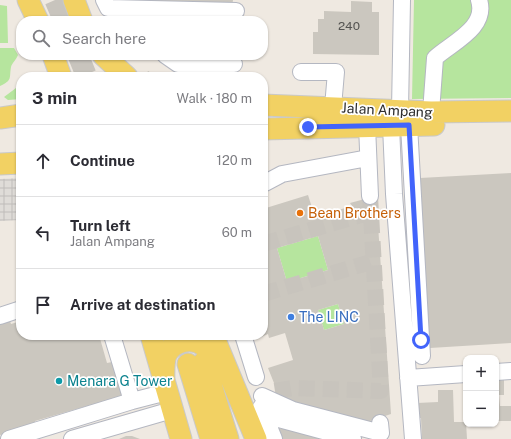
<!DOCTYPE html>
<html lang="en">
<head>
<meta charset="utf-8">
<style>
	body { margin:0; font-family:"Public Sans",sans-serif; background:#f7f7f7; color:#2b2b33 }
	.controls { position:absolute; right:12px; bottom:12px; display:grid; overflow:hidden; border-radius:8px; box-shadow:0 1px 3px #0004 }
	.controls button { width:36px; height:36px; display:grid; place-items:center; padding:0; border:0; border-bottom:1px solid #e1e1e2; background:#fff; color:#2b2b33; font:20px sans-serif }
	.stop { position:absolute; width:12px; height:12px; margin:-9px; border:3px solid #4264fb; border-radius:50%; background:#fff }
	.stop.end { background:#4264fb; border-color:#fff; box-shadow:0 1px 4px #0008 }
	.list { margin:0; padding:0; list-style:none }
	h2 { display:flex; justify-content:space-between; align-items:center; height:52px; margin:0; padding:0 16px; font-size:17px }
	h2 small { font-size:13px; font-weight:400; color:#7c7c81 }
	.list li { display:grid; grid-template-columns:26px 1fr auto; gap:12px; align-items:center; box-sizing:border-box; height:72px; padding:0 16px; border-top:1px solid #e1e1e2 }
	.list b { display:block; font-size:15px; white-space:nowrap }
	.list p { margin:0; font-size:13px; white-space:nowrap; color:#7c7c81 }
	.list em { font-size:13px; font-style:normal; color:#7c7c81 }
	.icon { flex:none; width:22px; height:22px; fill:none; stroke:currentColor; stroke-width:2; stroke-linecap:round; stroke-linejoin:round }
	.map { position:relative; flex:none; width:511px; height:439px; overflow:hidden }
	.search { position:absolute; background:#fff; box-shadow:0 1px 3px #0004; left:16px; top:16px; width:252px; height:44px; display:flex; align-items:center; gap:10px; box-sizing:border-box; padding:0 14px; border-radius:16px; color:#7c7c81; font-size:15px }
	.panel { position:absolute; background:#fff; box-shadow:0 1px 3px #0004; left:16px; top:72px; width:252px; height:268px; border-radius:16px }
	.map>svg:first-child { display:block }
	.grass { fill:#b6e59e }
	.plaza { fill:url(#plaza-grid) }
	.building { fill:#cbc7bf; fill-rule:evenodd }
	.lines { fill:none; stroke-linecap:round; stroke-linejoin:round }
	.minor-tunnel { stroke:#c8c4bd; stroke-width:16; stroke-dasharray:16 8; stroke-linecap:butt }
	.major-tunnel { stroke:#c8c4bd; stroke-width:21; stroke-dasharray:21 10; stroke-linecap:butt }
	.minor-casing { stroke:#b4b7c1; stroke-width:18 }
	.major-casing { stroke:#c9c9c9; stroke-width:23 }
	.minor { stroke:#fff; stroke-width:16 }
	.major { stroke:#f2d163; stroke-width:21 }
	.route { stroke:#4264fb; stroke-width:5 }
	.food-dot { fill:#e8710a; stroke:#fff; stroke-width:1.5 }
	.shop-dot { fill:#3f7fe0; stroke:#fff; stroke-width:1.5 }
	.culture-dot { fill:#0f9aa8; stroke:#fff; stroke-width:1.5 }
	.labels { text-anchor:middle; stroke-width:3.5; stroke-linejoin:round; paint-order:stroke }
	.number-label { font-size:12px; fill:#555452 }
	.street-label { font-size:14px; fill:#2e2e2e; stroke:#fff }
	.food-label { font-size:14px; fill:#c56008; stroke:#fff; text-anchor:start }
	.shop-label { font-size:14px; fill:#366cbe; stroke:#fff; text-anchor:start }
	.culture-label { font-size:14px; fill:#0d838f; stroke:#fff; text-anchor:start }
</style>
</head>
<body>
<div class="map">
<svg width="511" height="439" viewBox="0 0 511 439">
	<defs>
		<pattern id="plaza-grid" width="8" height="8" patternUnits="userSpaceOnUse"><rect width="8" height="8" fill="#dfdcd8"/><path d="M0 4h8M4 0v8" fill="none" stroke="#c0bdba"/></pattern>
	</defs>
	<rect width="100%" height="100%" fill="#efe9e1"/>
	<path class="grass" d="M 414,0 L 511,0 L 511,98 L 412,99 Z
		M 0,5 L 7,6 L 8,43 L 0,43 Z
		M 0,48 L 14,48 L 18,55 C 16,60 12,63 11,67 C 9,78 13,80 0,86 Z
		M 16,88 L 21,90 L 21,99 L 8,100 L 4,97 Z
		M 318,236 L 328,270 L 287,282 L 277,248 Z
		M 338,304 L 344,324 L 324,330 L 318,310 Z"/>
	<path class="plaza" d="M 21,178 L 21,220 L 0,221 L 0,179 Z"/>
	<path class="building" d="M 113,0 L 233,0 L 232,7 L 113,4 Z
		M 351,1 L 372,2 L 372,12 L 379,12 L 379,55 L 313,54 L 313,32 L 318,32 L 318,19 L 324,19 L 324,11 L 351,12 Z
		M 148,71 L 158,77 L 149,77 L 146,75 Z
		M 511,173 L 511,343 L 430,348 L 420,178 Z
		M 308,195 L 315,217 L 352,206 L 350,203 L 376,196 L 391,414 L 364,423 L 282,403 L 268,368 L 293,360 L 285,333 L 269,338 L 268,334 L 259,338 L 258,335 L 263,335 L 263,202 L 266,208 ZM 318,236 L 328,270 L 287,282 L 277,248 ZM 338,304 L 344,324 L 324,330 L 318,310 Z
		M 10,321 L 11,324 L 21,321 L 21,335 L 99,335 L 107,363 L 112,362 L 123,399 L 88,409 L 87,406 L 35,421 L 36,424 L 0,435 L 0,324 Z
		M 496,380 L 504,380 L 504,395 L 499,395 L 500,406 L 511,406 L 511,421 L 496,421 Z
		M 438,390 L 453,390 L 454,422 L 466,422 L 467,439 L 422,439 L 421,418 L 418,418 L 417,403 L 438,402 Z
		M 292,427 L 332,439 L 283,439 L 279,429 Z
		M 126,436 L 132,436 L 140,439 L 119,439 Z"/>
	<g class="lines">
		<path class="minor-tunnel" d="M 263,244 L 371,212
			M 263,294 L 374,261
			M 275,391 L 293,388 L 381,391 L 370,196"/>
		<path class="major-tunnel" d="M 55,0 L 64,21
			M 78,55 L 87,77"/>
		<defs>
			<path id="minor" d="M 104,0 L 108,8 L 236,11
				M 165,55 L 178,64 L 234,64
				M 301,72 L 336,72 L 333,107
				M 400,110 L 402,0
				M 431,112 L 435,58 C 451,43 488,28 479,0
				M 409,125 L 422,356
				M 367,126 L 370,196
				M 391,126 L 394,194 L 413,439
				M 265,183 L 282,174 L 368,158
				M 0,316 L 21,309
				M 112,335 L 132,401 L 167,392
				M 243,335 L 256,377
				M 496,372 L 511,371
				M 408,378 L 466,374
				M 262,396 L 293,410 L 381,433 L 380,423
				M 261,407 L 274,439
				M 264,415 L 353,439
				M 9,439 L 132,401
				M 72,439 L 172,410"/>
			<path id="major" d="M 28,0 L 38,21
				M 74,0 L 82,21
				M 53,55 L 61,77
				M 103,55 L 127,77
				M 263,105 L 431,112 L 511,111
				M 0,118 L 21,115
				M 263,129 L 434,125
				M 0,164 L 21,163
				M 151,335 L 181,439
				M 213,335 L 256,439
				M 204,362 L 228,439
				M 188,364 L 211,439
				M 164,383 C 164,374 163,363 166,355 C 173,341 192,336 204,346 C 210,351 215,358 221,364"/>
		</defs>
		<use href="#minor" class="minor-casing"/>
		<use href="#major" class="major-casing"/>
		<use href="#minor" class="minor"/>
		<use href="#major" class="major"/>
	</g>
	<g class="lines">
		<path class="route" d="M 308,127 L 409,125 L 421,340"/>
	</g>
	<circle class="food-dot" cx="300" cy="213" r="4"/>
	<circle class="shop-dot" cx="291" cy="317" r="4"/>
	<circle class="culture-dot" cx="59" cy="381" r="4"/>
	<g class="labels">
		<g class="number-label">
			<text x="349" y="30">240</text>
		</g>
		<g class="street-label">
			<text transform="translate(387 110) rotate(3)" y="5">Jalan Ampang</text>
		</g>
		<g class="food-label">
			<text x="308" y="218">Bean Brothers</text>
		</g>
		<g class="shop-label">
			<text x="299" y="322">The LINC</text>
		</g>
		<g class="culture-label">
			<text x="67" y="386">Menara G Tower</text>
		</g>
	</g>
</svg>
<div class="controls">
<button>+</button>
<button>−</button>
</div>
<div class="stop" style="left:421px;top:340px"></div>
<div class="stop end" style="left:308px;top:127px"></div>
<div class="search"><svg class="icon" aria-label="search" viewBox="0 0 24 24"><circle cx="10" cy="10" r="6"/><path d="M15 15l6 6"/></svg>Search here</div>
<section class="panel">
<h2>3 min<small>Walk · 180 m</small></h2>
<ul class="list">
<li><svg class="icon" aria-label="ahead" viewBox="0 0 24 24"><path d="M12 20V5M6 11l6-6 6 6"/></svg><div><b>Continue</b></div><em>120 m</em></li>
<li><svg class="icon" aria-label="left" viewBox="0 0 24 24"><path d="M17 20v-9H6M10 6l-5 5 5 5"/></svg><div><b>Turn left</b><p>Jalan Ampang</p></div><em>60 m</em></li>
<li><svg class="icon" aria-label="arrive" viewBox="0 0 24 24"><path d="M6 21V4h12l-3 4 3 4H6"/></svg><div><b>Arrive at destination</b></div></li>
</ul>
</section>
</div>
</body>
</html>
